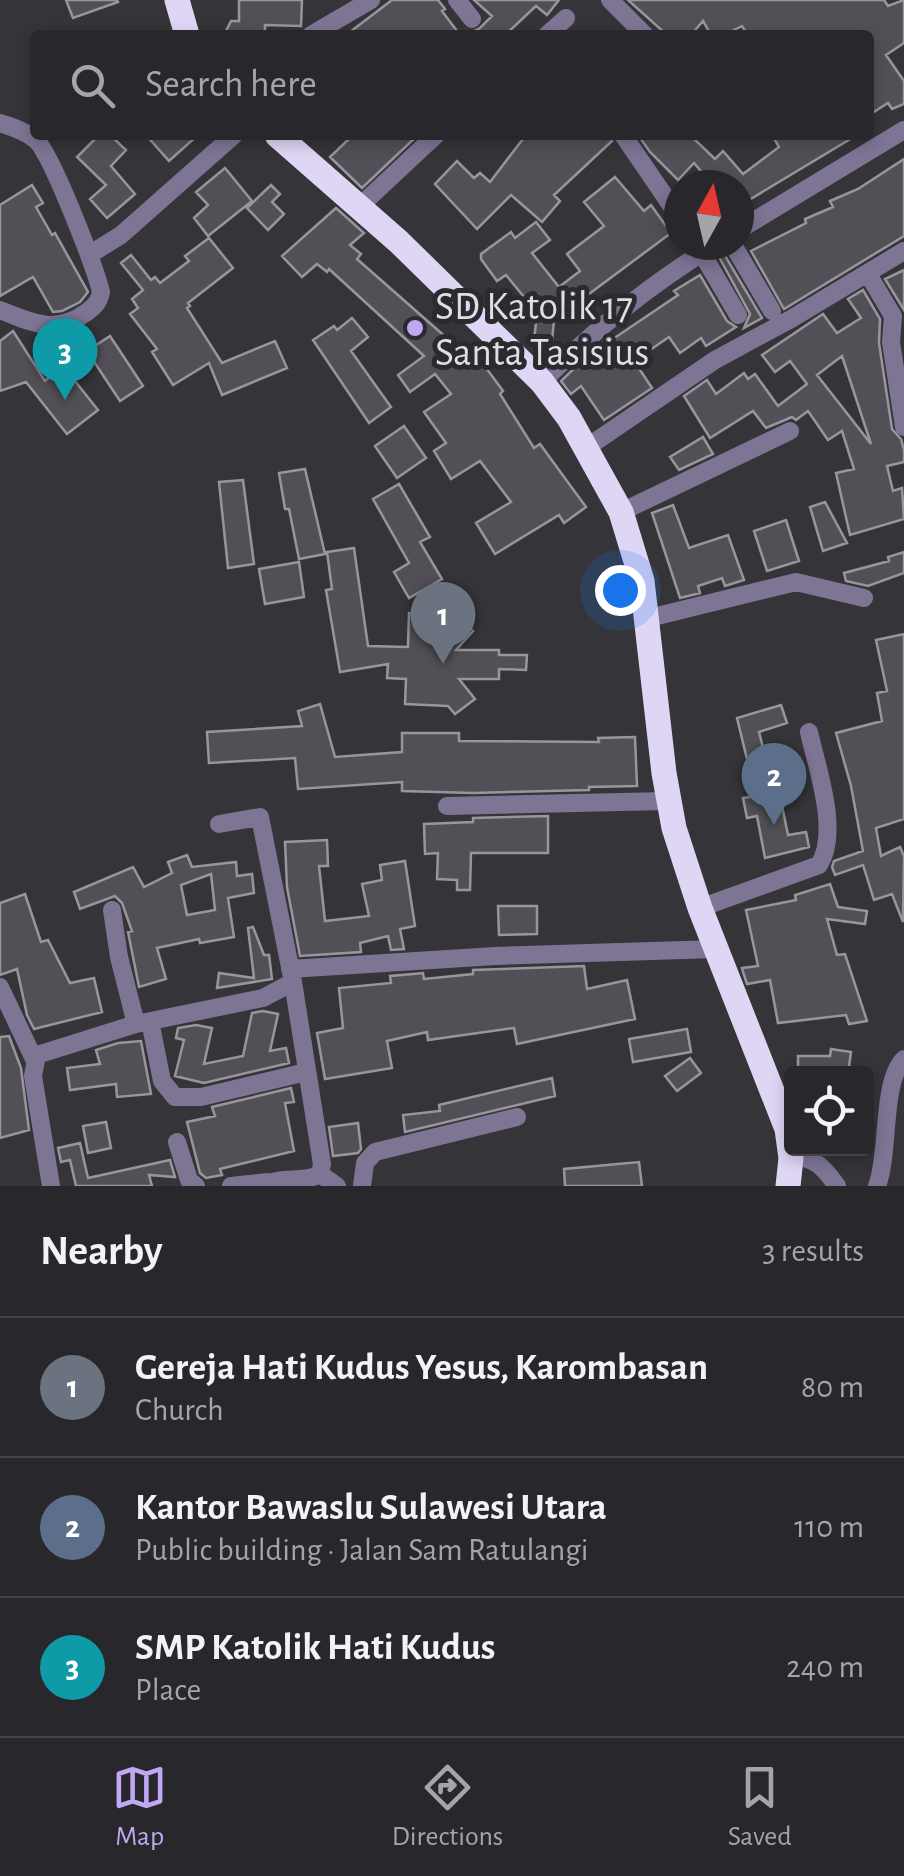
<!DOCTYPE html>
<html lang="en">
<head>
<meta charset="utf-8">
<style>
	body { margin:0; font-family:"Alegreya Sans",sans-serif; background:#302f33; color:#f1f3f6 }
	.controls { position:absolute; right:30px; bottom:30px; display:grid; overflow:hidden; border-radius:10px; box-shadow:0 5px 15px #0003 }
	.controls button { width:90px; height:90px; display:grid; place-items:center; padding:0; border:0; border-bottom:2px solid #444447; background:#28272b; color:#f1f3f6; font:50px sans-serif }
	.compass { position:absolute; left:664px; top:170px; width:90px; height:90px; border-radius:50%; background:#28272b; box-shadow:0 5px 15px #0003; rotate:8deg }
	.you { position:absolute; left:620px; top:590px; width:35px; height:35px; margin:-25px; border:8px solid #fff; border-radius:50%; background:#1a73e8; box-shadow:0 0 0 15px #1a73e833 }
	.badge { display:grid; place-items:center; width:65px; height:65px; border-radius:50%; background:#c0a8f4; color:#fff; font-size:32px; font-weight:700 }
	.pin { position:absolute; translate:-50% -82px; filter:drop-shadow(0 2px 5px #0008) }
	.pin::after { content:''; position:absolute; top:52px; width:35px; height:30px; background:inherit; clip-path:polygon(0 0,100% 0,50% 100%) }
	.list { margin:0; padding:0; list-style:none }
	h2 { display:flex; justify-content:space-between; align-items:center; height:130px; margin:0; padding:0 40px; font-size:42px }
	h2 small { font-size:32px; font-weight:400; color:#a5a5a9 }
	.list li { display:grid; grid-template-columns:65px 1fr auto; gap:30px; align-items:center; box-sizing:border-box; height:140px; padding:0 40px; border-top:2px solid #444447 }
	.list b { display:block; font-size:38px; white-space:nowrap }
	.list p { margin:0; font-size:32px; white-space:nowrap; color:#a5a5a9 }
	.list em { font-size:32px; font-style:normal; color:#a5a5a9 }
	.icon { flex:none; width:55px; height:55px; fill:none; stroke:currentColor; stroke-width:2; stroke-linecap:round; stroke-linejoin:round }
	.map { position:relative; flex:none; width:904px; height:1186px; overflow:hidden }
	.search { position:absolute; background:#28272b; box-shadow:0 5px 15px #0003; left:30px; right:30px; top:30px; height:110px; display:flex; align-items:center; gap:25px; box-sizing:border-box; padding:0 35px; border-radius:10px; color:#a5a5a9; font-size:38px }
	.sheet { height:550px; background:#28272b }
	nav { display:flex; justify-content:space-around; align-items:center; box-sizing:border-box; height:140px; border-top:2px solid #444447; background:#28272b; font-size:28px; color:#a5a5a9 }
	nav a { display:grid; justify-items:center; gap:5px }
	nav .on { color:#c0a8f4 }
	.map>svg:first-child { display:block }
	.building { fill:#525056; stroke:#98969d; stroke-width:2.5; fill-rule:evenodd }
	.lines { fill:none; stroke-linecap:round; stroke-linejoin:round }
	.minor { stroke:#7e7595; stroke-width:18 }
	.highway { stroke:#dfd6f6; stroke-width:25 }
	.poi-dot { fill:#c0a8f4; stroke:#2b2a2f; stroke-width:4 }
	.labels { text-anchor:middle; stroke-width:10; stroke-linejoin:round; paint-order:stroke }
	.poi-label { font-size:40px; fill:#dfdee2; stroke:#2b2a2f; text-anchor:start }
</style>
</head>
<body>
<div class="map">
<svg width="904" height="1186" viewBox="0 0 904 1186">
	<rect width="100%" height="100%" fill="#353439"/>
	<path class="building" d="M 66,0 L 117,0 L 118,2 L 73,18 Z
		M 239,0 L 302,0 L 301,26 L 265,25 L 265,35 L 224,35 L 231,21 L 239,21 Z
		M 392,0 L 438,0 L 445,9 L 442,11 L 460,35 L 346,35 Z
		M 474,0 L 559,0 L 547,15 L 536,6 L 505,35 L 464,35 L 479,29 L 492,16 Z
		M 628,0 L 884,0 L 888,6 L 904,0 L 904,43 L 886,55 L 904,81 L 904,104 L 892,109 L 888,103 L 869,115 L 869,35 L 748,35 L 742,26 L 724,35 L 711,35 L 703,21 L 691,35 L 667,35 Z
		M 99,135 L 110,135 L 126,150 L 111,166 L 135,194 L 107,218 L 90,199 L 106,185 L 77,157 Z
		M 146,135 L 198,135 L 169,161 Z
		M 353,135 L 418,135 L 362,188 L 330,157 Z
		M 526,135 L 611,135 L 612,141 L 554,195 L 560,201 L 542,222 L 511,195 L 477,229 L 435,184 L 457,161 L 474,178 L 480,173 L 490,182 Z
		M 638,135 L 690,135 L 715,159 L 723,151 L 743,174 L 779,147 L 772,135 L 857,135 L 739,206 L 739,185 L 713,185 L 694,163 L 678,180 L 650,152 Z
		M 904,159 L 904,236 L 784,309 L 751,251 L 806,223 L 805,219 L 833,207 L 830,201 L 858,189 Z
		M 225,168 L 252,201 L 208,236 L 194,218 L 208,205 L 196,192 Z
		M 615,177 L 644,211 L 651,205 L 671,233 L 554,320 L 552,341 L 534,339 L 536,323 L 519,301 L 524,297 L 506,275 L 497,281 L 481,259 L 481,254 L 511,232 L 515,238 L 536,222 L 550,240 L 532,253 L 559,287 L 580,271 L 567,254 L 604,226 L 584,202 Z
		M 32,185 L 43,203 L 36,207 L 52,235 L 55,233 L 88,292 L 80,302 L 62,311 L 53,312 L 33,277 L 0,296 L 0,205 Z
		M 271,185 L 280,194 L 272,202 L 284,214 L 268,230 L 247,208 Z
		M 336,208 L 364,233 L 350,245 L 361,254 L 357,259 L 473,361 L 478,357 L 503,391 L 500,394 L 534,448 L 540,444 L 586,507 L 564,523 L 559,515 L 495,554 L 476,523 L 511,502 L 480,461 L 451,479 L 434,451 L 446,443 L 424,412 L 451,394 L 435,374 L 410,392 L 398,375 L 424,356 L 329,269 L 327,272 L 317,264 L 302,277 L 282,256 Z
		M 209,238 L 233,268 L 188,303 L 190,306 L 187,308 L 222,363 L 275,341 L 287,368 L 222,395 L 209,363 L 173,385 L 152,352 L 157,349 L 130,314 L 138,308 L 132,299 L 143,290 L 121,263 L 131,255 L 151,280 L 155,277 L 160,283 L 189,261 L 185,256 Z
		M 724,254 L 762,318 L 744,328 L 750,314 L 719,257 Z
		M 904,270 L 904,310 L 885,279 Z
		M 700,275 L 727,321 L 736,327 L 706,346 L 701,338 L 680,353 L 669,337 L 634,361 L 652,388 L 604,420 L 581,386 L 571,394 L 561,381 L 590,353 L 610,336 L 613,339 L 678,295 L 674,291 Z
		M 863,290 L 880,319 L 879,343 L 892,429 L 901,439 L 904,450 L 904,462 L 887,466 L 893,491 L 902,488 L 904,519 L 850,535 L 836,473 L 854,469 L 842,431 L 828,440 L 808,411 L 796,420 L 792,417 L 766,428 L 753,411 L 710,438 L 684,396 L 707,380 L 716,394 L 744,373 L 748,379 L 755,374 L 778,406 L 807,384 L 790,361 L 775,372 L 762,355 L 823,314 L 837,333 L 861,318 L 848,299 ZM 842,356 L 871,444 L 817,375 Z
		M 352,318 L 368,337 L 351,351 L 391,407 L 369,423 L 313,340 L 334,326 L 337,330 Z
		M 13,331 L 45,381 L 63,366 L 98,410 L 67,434 L 26,382 L 0,391 L 0,341 Z
		M 110,336 L 143,386 L 120,401 L 87,351 Z
		M 404,426 L 426,458 L 397,478 L 375,446 Z
		M 703,437 L 713,454 L 679,470 L 670,457 Z
		M 305,469 L 325,554 L 299,559 L 289,509 L 285,509 L 279,473 Z
		M 243,480 L 254,564 L 228,568 L 219,482 Z
		M 399,484 L 430,537 L 420,542 L 442,579 L 409,598 L 394,572 L 409,563 L 373,499 Z
		M 825,502 L 847,543 L 823,551 L 810,507 Z
		M 673,505 L 689,548 L 728,535 L 744,580 L 725,586 L 722,578 L 698,586 L 700,593 L 680,598 L 652,513 Z
		M 786,520 L 799,561 L 767,571 L 754,531 Z
		M 354,548 L 368,646 L 408,647 L 409,613 L 456,616 L 473,631 L 456,650 L 499,650 L 499,655 L 527,655 L 526,670 L 499,669 L 499,679 L 459,679 L 475,699 L 455,714 L 448,706 L 405,704 L 406,679 L 387,678 L 388,664 L 340,672 L 326,590 L 332,589 L 327,552 Z
		M 904,552 L 904,573 L 868,586 L 846,581 L 844,573 L 889,561 L 888,557 Z
		M 299,562 L 304,597 L 265,604 L 259,569 Z
		M 904,634 L 904,819 L 876,828 L 881,856 L 900,847 L 904,856 L 903,922 L 892,894 L 874,900 L 863,865 L 835,875 L 832,867 L 834,861 L 863,851 L 851,786 L 836,733 L 882,721 L 877,693 L 887,691 L 876,640 Z
		M 320,704 L 335,757 L 402,752 L 402,733 L 459,733 L 459,741 L 599,742 L 598,738 L 635,737 L 637,786 L 589,787 L 589,790 L 473,793 L 402,791 L 402,782 L 298,789 L 295,758 L 209,763 L 207,732 L 302,726 L 298,711 Z
		M 781,705 L 787,723 L 759,732 L 771,779 L 775,778 L 779,791 L 788,835 L 806,832 L 809,847 L 765,858 L 757,816 L 747,818 L 743,798 L 756,796 L 737,718 Z
		M 548,816 L 548,853 L 471,853 L 470,890 L 457,890 L 457,880 L 437,879 L 438,853 L 425,854 L 424,824 L 473,822 L 473,818 Z
		M 327,840 L 328,866 L 319,866 L 325,921 L 369,916 L 362,884 L 382,880 L 380,865 L 405,861 L 415,926 L 400,929 L 404,949 L 391,950 L 388,936 L 360,943 L 361,952 L 300,956 L 287,887 L 285,842 Z
		M 187,855 L 192,867 L 236,862 L 237,876 L 252,874 L 254,893 L 228,898 L 234,937 L 200,943 L 199,939 L 157,948 L 166,979 L 139,987 L 128,932 L 132,931 L 122,903 L 115,896 L 80,909 L 74,892 L 133,867 L 144,887 L 172,873 L 168,862 ZM 211,874 L 215,910 L 187,915 L 181,885 Z
		M 830,884 L 838,907 L 867,911 L 865,924 L 827,919 L 837,955 L 845,954 L 867,1021 L 849,1024 L 846,1015 L 778,1023 L 770,980 L 747,984 L 744,975 L 742,968 L 758,966 L 746,910 L 796,900 L 795,895 Z
		M 25,894 L 41,942 L 48,940 L 70,983 L 94,978 L 102,1012 L 34,1029 L 27,1015 L 17,969 L 0,975 L 0,903 Z
		M 498,906 L 537,906 L 537,934 L 499,935 Z
		M 253,927 L 264,955 L 269,955 L 272,979 L 217,988 L 219,973 L 254,978 L 248,928 Z
		M 584,966 L 587,989 L 627,980 L 635,1019 L 517,1044 L 514,1028 L 428,1040 L 427,1032 L 387,1041 L 392,1068 L 325,1079 L 317,1033 L 343,1028 L 339,988 L 391,983 L 390,976 L 413,974 L 423,973 L 424,979 L 473,974 L 473,970 Z
		M 263,1011 L 278,1014 L 270,1051 L 286,1048 L 289,1063 L 204,1083 L 175,1076 L 184,1040 L 176,1038 L 178,1028 L 196,1025 L 212,1028 L 204,1064 L 243,1056 L 252,1013 Z
		M 687,1029 L 691,1052 L 633,1062 L 629,1039 Z
		M 9,1036 L 21,1068 L 29,1130 L 0,1138 L 0,1037 Z
		M 141,1041 L 151,1094 L 117,1097 L 116,1084 L 70,1090 L 67,1068 L 100,1064 L 96,1050 L 118,1043 Z
		M 831,1049 L 851,1052 L 848,1074 L 798,1073 L 798,1056 L 830,1056 Z
		M 690,1058 L 701,1073 L 677,1091 L 665,1076 Z
		M 552,1078 L 555,1096 L 405,1132 L 403,1115 L 440,1111 L 439,1105 Z
		M 291,1088 L 294,1102 L 285,1103 L 294,1151 L 220,1169 L 222,1175 L 206,1178 L 200,1173 L 187,1122 L 215,1116 L 212,1107 Z
		M 106,1122 L 111,1148 L 88,1153 L 83,1126 Z
		M 358,1123 L 361,1149 L 358,1153 L 333,1156 L 329,1127 Z
		M 80,1143 L 88,1178 L 170,1160 L 175,1177 L 149,1175 L 152,1186 L 76,1186 L 70,1160 L 61,1162 L 58,1148 Z
		M 639,1162 L 642,1186 L 565,1186 L 564,1169 Z"/>
	<g class="lines">
		<path class="minor" d="M 457,0 L 472,19
			M 610,0 L 645,35
			M 311,35 L 371,0
			M 547,35 L 566,18
			M 0,123 C 12,127 26,131 36,140 C 52,155 95,267 101,292 C 99,302 95,306 87,312 C 56,335 32,323 0,310
			M 623,135 L 679,217
			M 360,206 L 436,135
			M 739,230 L 904,130
			M 697,245 L 738,315
			M 733,245 L 772,311
			M 89,255 L 121,235 L 234,135
			M 868,274 L 893,316 L 891,342 L 904,427
			M 542,382 C 594,330 652,283 715,245
			M 586,448 L 715,360 L 791,319 L 904,251
			M 621,512 L 790,431
			M 645,619 L 796,582 L 864,598
			M 447,806 L 667,801
			M 219,824 L 260,817 L 293,982 L 322,1164 L 320,1174 C 303,1184 281,1175 264,1186
			M 700,908 L 819,865 C 840,832 817,768 809,732
			M 112,910 L 119,957 L 136,1024
			M 290,969 L 495,956 L 716,949
			M 0,987 L 34,1059
			M 150,1021 L 162,1081 L 175,1097 L 201,1097 L 306,1072
			M 177,1142 L 189,1180 L 196,1186
			M 791,1158 C 814,1155 825,1169 837,1186
			M 320,1174 L 337,1186
			M 51,1186 L 33,1076 L 37,1055 L 136,1024 L 263,998 L 293,982
			M 231,1186 L 268,1182
			M 362,1186 L 365,1163 L 375,1152 L 517,1117
			M 877,1186 C 890,1152 881,1082 904,1059"/>
		<path class="highway" d="M 177,0 L 187,35
			M 277,135 L 399,242 L 542,382 L 569,418 L 621,512 L 642,581 L 664,773 L 674,828 L 700,908 L 787,1129 L 791,1158 L 788,1186"/>
	</g>
	<circle class="poi-dot" cx="415" cy="328" r="10"/>
	<g class="labels">
		<g class="poi-label">
			<text x="435" y="319">SD Katolik 17<tspan x="435" dy="46">Santa Tasisius</tspan></text>
		</g>
	</g>
</svg>
<div class="controls">
<button><svg class="icon" aria-label="locate" viewBox="0 0 24 24"><circle cx="12" cy="12" r="6"/><path d="M12 2v4M12 18v4M2 12h4M18 12h4"/></svg></button>
</div>
<svg class="compass" viewBox="-18 -18 36 36"><path d="M0-13l5 13h-10z" fill="#e53935"/><path d="M0 13l5-13h-10z" fill="#a5a5a9"/></svg>
<div class="you"></div>
<div class="pin badge" style="left:443px;top:664px;background:#6b7280">1</div>
<div class="pin badge" style="left:774px;top:825px;background:#5c6f8a">2</div>
<div class="pin badge" style="left:65px;top:400px;background:#0f9aa8">3</div>
<div class="search"><svg class="icon" aria-label="search" viewBox="0 0 24 24"><circle cx="10" cy="10" r="6"/><path d="M15 15l6 6"/></svg>Search here</div>
</div>
<section class="sheet">
<h2>Nearby<small>3 results</small></h2>
<ul class="list">
<li><span class="badge" style="background:#6b7280">1</span><div><b>Gereja Hati Kudus Yesus, Karombasan</b><p>Church</p></div><em>80 m</em></li>
<li><span class="badge" style="background:#5c6f8a">2</span><div><b>Kantor Bawaslu Sulawesi Utara</b><p>Public building · Jalan Sam Ratulangi</p></div><em>110 m</em></li>
<li><span class="badge" style="background:#0f9aa8">3</span><div><b>SMP Katolik Hati Kudus</b><p>Place</p></div><em>240 m</em></li>
</ul>
</section>
<nav>
<a class="on"><svg class="icon" aria-label="map" viewBox="0 0 24 24"><path d="M3 6l6-2 6 2 6-2v14l-6 2-6-2-6 2zM9 4v14M15 6v14"/></svg>Map</a>
<a><svg class="icon" aria-label="directions" viewBox="0 0 24 24"><path d="M12 3l9 9-9 9-9-9zM9 14v-3h6M13 9l2 2-2 2"/></svg>Directions</a>
<a><svg class="icon" aria-label="saved" viewBox="0 0 24 24"><path d="M7 4h10v16l-5-4-5 4z"/></svg>Saved</a>
</nav>
</body>
</html>
